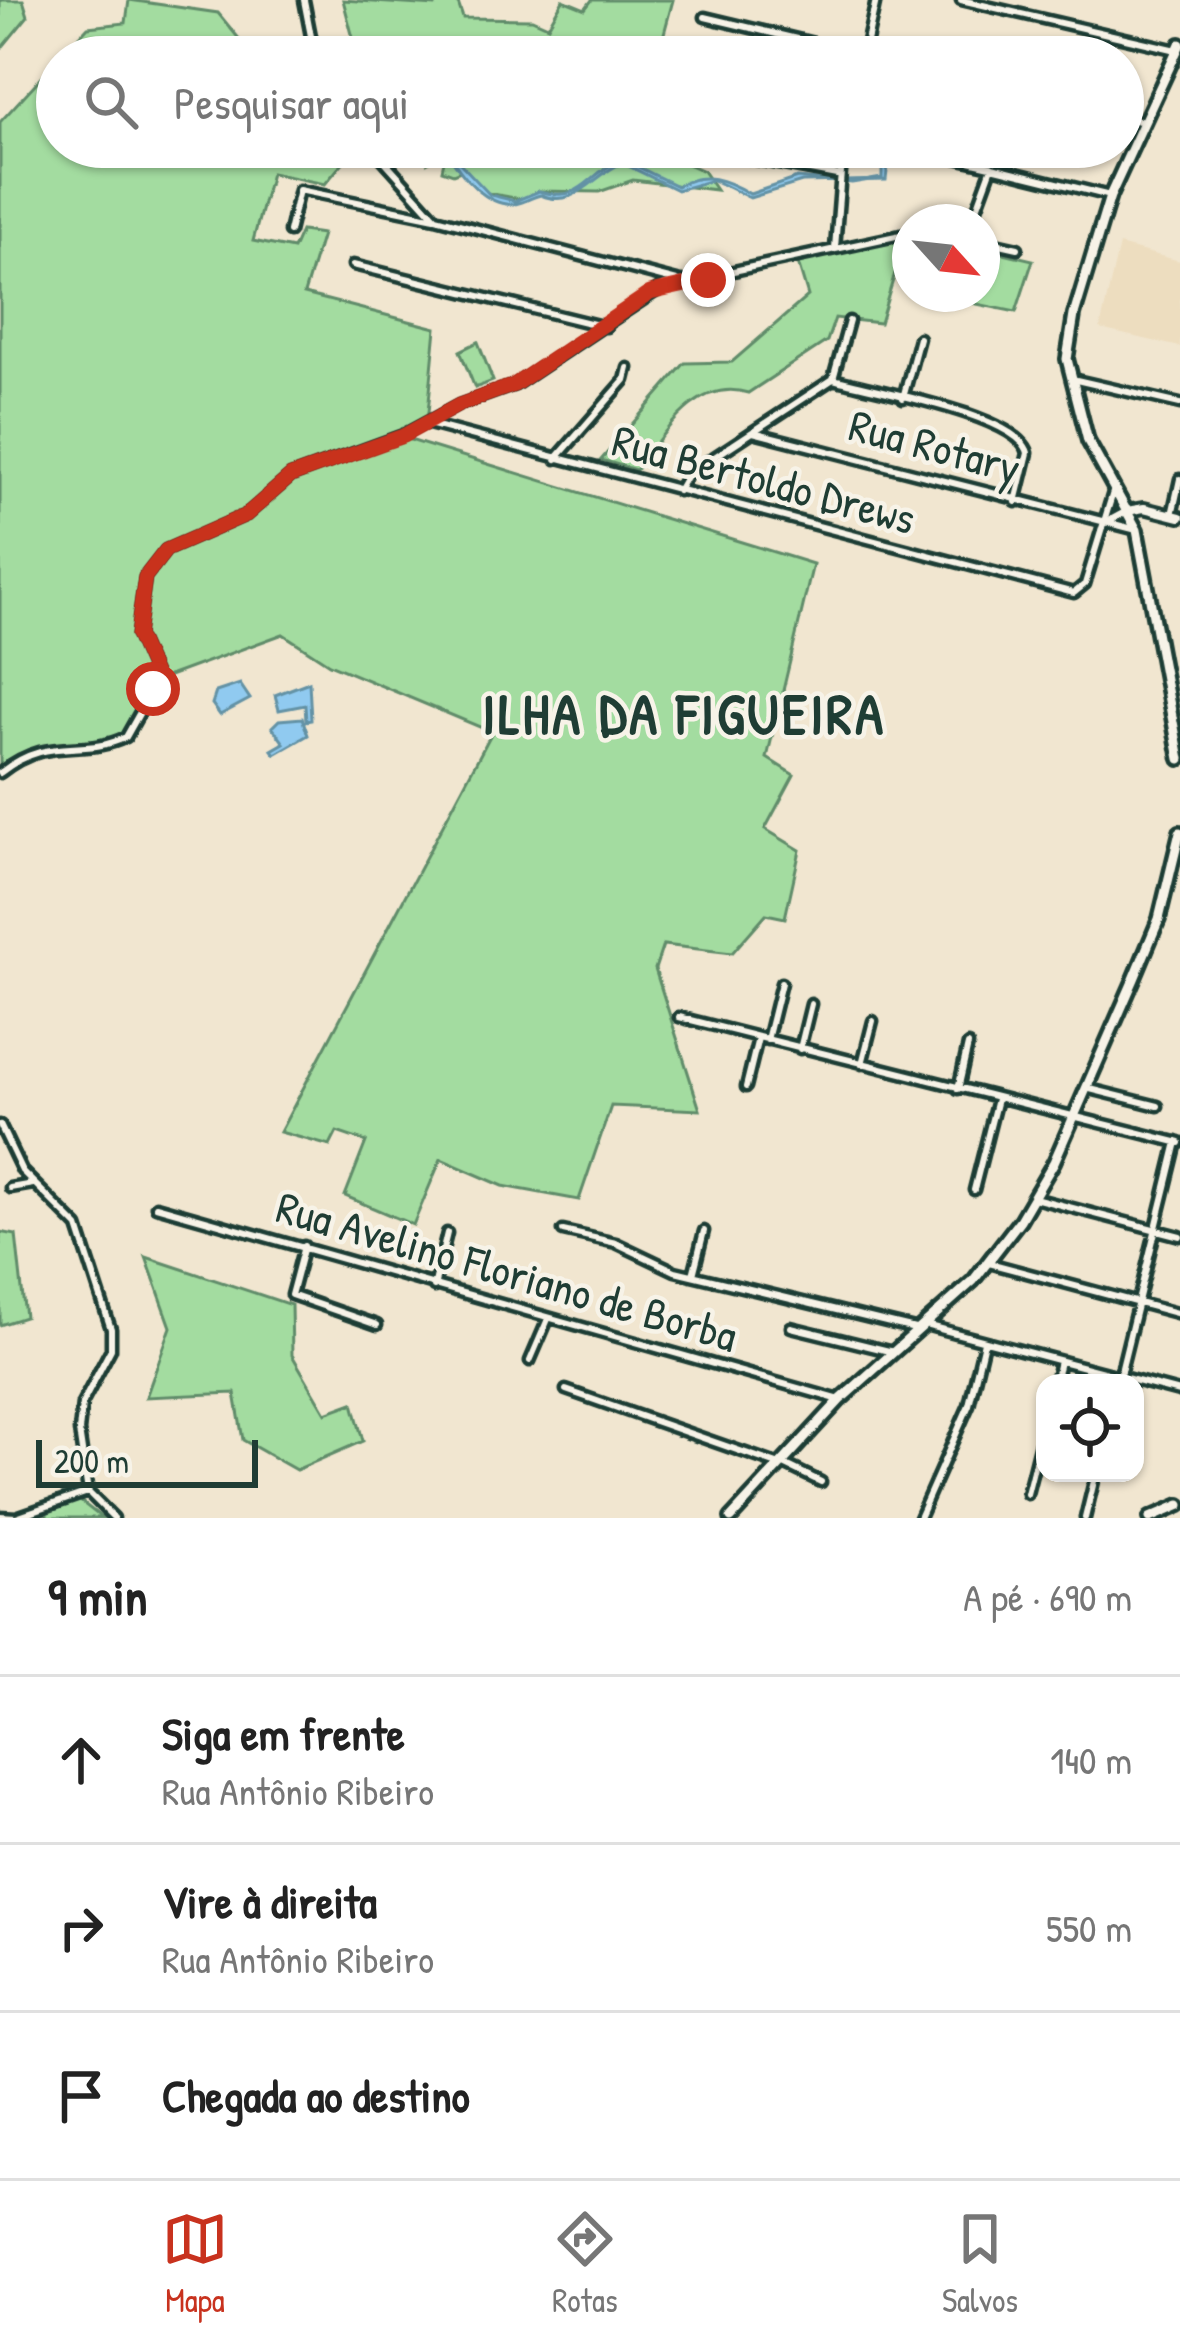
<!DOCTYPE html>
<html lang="pt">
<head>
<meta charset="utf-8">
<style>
	body { margin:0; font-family:"Patrick Hand",sans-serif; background:#f6f6f6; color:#222 }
	.controls { position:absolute; right:36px; bottom:36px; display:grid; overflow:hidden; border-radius:24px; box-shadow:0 3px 9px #0004 }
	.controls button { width:108px; height:108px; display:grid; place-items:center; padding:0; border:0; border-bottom:3px solid #e0e0e0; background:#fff; color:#222; font:60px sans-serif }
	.compass { position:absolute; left:892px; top:204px; width:108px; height:108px; border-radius:50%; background:#fff; box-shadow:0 3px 9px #0004; rotate:117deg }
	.scale { position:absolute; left:36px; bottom:30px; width:222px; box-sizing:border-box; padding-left:12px; border:6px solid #1f3d34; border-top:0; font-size:33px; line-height:42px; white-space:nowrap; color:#1f3d34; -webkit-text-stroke:9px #f7f3e8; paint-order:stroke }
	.stop { position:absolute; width:36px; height:36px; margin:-27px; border:9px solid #c8321e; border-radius:50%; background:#fff }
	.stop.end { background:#c8321e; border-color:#fff; box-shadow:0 3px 12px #0008 }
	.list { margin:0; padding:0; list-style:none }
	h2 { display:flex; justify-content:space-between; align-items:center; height:156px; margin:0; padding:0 48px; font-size:51px }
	h2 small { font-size:39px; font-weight:400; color:#767676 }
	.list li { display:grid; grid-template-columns:78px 1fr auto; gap:36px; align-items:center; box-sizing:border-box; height:168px; padding:0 48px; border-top:3px solid #e0e0e0 }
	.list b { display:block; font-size:45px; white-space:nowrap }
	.list p { margin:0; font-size:39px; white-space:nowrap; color:#767676 }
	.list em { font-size:39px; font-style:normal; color:#767676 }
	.icon { flex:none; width:66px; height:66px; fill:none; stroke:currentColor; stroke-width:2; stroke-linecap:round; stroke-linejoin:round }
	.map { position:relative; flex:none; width:1180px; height:1518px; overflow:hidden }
	.search { position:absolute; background:#fff; box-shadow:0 3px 9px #0004; left:36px; right:36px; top:36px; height:132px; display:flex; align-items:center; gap:30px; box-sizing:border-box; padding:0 42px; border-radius:66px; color:#767676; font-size:45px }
	.sheet { height:660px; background:#fff }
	nav { display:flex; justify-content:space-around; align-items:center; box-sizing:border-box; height:168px; border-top:3px solid #e0e0e0; background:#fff; font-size:33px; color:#767676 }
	nav a { display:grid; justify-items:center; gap:6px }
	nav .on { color:#c8321e }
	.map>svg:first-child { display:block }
	.built { fill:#edddbf }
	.green { fill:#a3dca0; stroke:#618c6a; stroke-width:3 }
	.water { fill:#90caf0; stroke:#6392a5; stroke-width:3 }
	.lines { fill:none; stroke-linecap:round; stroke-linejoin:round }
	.minor-casing { stroke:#1f3d34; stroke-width:15 }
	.tertiary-casing { stroke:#1f3d34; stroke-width:16 }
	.secondary-casing { stroke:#1f3d34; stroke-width:18 }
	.minor { stroke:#f7f3e8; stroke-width:6 }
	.tertiary { stroke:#f7f3e8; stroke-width:8 }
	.secondary { stroke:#f7f3e8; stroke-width:9 }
	.route { stroke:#c8321e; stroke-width:15 }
	.labels { text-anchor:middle; stroke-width:9; stroke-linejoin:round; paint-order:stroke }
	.street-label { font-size:45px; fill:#1f3d34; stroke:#f7f3e8 }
	.district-label { font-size:57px; font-weight:bold; letter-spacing:3px; fill:#1f3d34; stroke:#f7f3e8 }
</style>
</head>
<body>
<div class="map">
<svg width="1180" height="1518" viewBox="0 0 1180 1518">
	<rect width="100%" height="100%" fill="#f1e6d0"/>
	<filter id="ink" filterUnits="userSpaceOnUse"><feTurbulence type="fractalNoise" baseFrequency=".00833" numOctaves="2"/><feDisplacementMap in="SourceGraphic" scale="24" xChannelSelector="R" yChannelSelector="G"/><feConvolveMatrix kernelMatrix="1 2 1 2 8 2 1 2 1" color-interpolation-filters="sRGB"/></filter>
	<g filter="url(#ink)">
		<path class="built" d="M 1119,245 L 1180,261 L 1180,347 L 1100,329 Z"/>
		<path class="green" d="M 0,0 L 23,0 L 28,16 L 0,50 Z
			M 129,0 L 218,13 L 254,57 L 60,57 L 88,27 L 126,23 Z
			M 343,0 L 435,6 L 437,0 L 457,0 L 463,18 L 532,19 L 548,26 L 563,0 L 585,9 L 592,0 L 673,0 L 662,41 L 675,49 L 675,57 L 358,57 Z
			M 57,60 L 57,147 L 356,147 L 325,184 L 271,173 L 253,241 L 293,249 L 301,231 L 322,234 L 304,294 L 436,328 L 427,423 L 400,437 L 813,564 L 767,758 L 794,775 L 765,829 L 800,850 L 785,918 L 766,914 L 732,953 L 663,945 L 655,969 L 700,1110 L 611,1106 L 579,1200 L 503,1186 L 441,1159 L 413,1225 L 345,1196 L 366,1142 L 337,1132 L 330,1146 L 280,1132 L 492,732 L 329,664 L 283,634 L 158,680 L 124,739 C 77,744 39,739 0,770 L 0,122 Z
			M 431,147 L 649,147 L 703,171 L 716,190 L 633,180 L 599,192 L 539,191 L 521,199 L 487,193 L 463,170 L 453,174 L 442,170 L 446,152 L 428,162 Z
			M 910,239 L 910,259 L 899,260 L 880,323 L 835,318 L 827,341 L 748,393 C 696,377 664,434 636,470 L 601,460 L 685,363 L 732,362 L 808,296 L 797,260 Z
			M 982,248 L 1033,260 L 1016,312 L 933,295 L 982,294 Z
			M 478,342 L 493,381 L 475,388 L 460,351 Z
			M 0,1232 L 16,1235 L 25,1317 L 0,1325 Z
			M 146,1257 L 291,1305 L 292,1355 L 326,1413 L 353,1403 L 363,1441 L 296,1470 L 243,1440 L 235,1393 L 146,1397 L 171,1327 Z
			M 79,1500 L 102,1518 L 47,1518 L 47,1507 Z"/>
		<path class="water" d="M 445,147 L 490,195 L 515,201 L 539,191 C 584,204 584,175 622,159 L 677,186 C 704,171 725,179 750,194 L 797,178 L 852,183 L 882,178 L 882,147 L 888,162 L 886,180 L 802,182 L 750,198 L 713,180 L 677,190 L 622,163 C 592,175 576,210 541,195 C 534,196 529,200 522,202 C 489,214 458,172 445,147 Z
			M 309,682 L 311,720 L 306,721 L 305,705 L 279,710 L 275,695 Z
			M 240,684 L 250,699 L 220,715 L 212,704 L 216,692 Z
			M 302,718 L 308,735 L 275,754 L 272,750 L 284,743 L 272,727 L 279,720 Z"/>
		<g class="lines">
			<defs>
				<path id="minor" d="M 304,0 L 315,57
					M 961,0 L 1177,50
					M 705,17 L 864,55
					M 864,55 L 876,0
					M 1123,117 L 1144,122
					M 372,147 L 436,218 L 677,281
					M 924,151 L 991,166
					M 713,152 L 837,175
					M 972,222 L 992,167 L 1110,196
					M 289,232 L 299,190 L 435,218
					M 982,240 L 1018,248
					M 835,248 L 843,147
					M 353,265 L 606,327
					M 833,379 C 872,390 1019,415 1028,453 L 1016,502
					M 1072,379 L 1180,404
					M 903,398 L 919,338
					M 429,424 L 1074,593 L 1085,584 L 1114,489
					M 753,432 L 1137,530
					M 556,459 L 625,380 L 628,368
					M 678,491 L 687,475 L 833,379 L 849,321
					M 1172,515 L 1180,479
					M 1105,523 L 1127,511
					M 0,773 C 50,733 81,759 126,737 L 153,689 L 154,674 L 137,635 L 145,577 L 166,550 L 246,515 L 291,476 L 403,435 L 459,405 L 515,385 L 664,286 L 910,233
					M 679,1017 L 1180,1143
					M 767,1040 L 781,983
					M 800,1049 L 811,1004
					M 862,1064 L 873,1021
					M 746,1087 L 758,1038
					M 1086,1088 L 1158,1106
					M 958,1089 L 968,1045
					M 0,1125 L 22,1171 L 78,1227 L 111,1329 L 111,1349 L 82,1404 L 79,1431 L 88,1492 L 114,1518
					M 10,1188 L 33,1184
					M 974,1190 L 997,1099
					M 1034,1198 L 1180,1236
					M 156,1206 L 840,1400
					M 563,1231 L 616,1243 L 675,1271 L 915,1329
					M 304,1246 L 291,1295 L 377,1325
					M 989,1263 L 1180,1314
					M 693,1275 L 704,1231
					M 434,1287 L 447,1233
					M 925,1325 L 1179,1392
					M 791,1327 L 893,1352
					M 530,1361 L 548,1319
					M 1055,1383 L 1060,1361
					M 1118,1383 L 1177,1142
					M 566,1390 L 780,1465
					M 782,1463 L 821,1482
					M 1027,1494 L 1045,1423
					M 0,1516 L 16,1517 L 88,1492
					M 919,1518 L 969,1405 L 984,1342
					M 1085,1518 L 1096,1473"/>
				<path id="tertiary" d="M 1127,511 L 1144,508 L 1180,517"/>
				<path id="secondary" d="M 1180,44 L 1110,196 L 1074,315 L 1067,359 L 1088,441 L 1137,530 L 1180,759
					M 731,1518 L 840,1400 L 973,1281 L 1020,1220 L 1054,1162 L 1134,979 L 1159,919 L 1180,832
					M 1150,1518 L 1180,1505"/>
			</defs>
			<use href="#minor" class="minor-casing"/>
			<use href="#tertiary" class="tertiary-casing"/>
			<use href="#secondary" class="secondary-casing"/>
			<use href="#minor" class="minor"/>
			<use href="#tertiary" class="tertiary"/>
			<use href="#secondary" class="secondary"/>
		</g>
	</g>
	<g class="lines" filter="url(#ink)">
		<path class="route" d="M 153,689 L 154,674 L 137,635 L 145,577 L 166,550 L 246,515 L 291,476 L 403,436 L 459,405 L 514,385 L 650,293 L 708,280"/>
	</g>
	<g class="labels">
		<g class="street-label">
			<text transform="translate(935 446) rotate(15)" y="16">Rua Rotary</text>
			<text transform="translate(764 479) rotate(15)" y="16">Rua Bertoldo Drews</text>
			<text transform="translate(507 1271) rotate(16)" y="16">Rua Avelino Floriano de Borba</text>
		</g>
		<g class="district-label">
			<text x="684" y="734">ILHA DA FIGUEIRA</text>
		</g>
	</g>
</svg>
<div class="controls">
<button><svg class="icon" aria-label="locate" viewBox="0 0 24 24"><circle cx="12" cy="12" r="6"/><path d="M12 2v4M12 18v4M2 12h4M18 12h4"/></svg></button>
</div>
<svg class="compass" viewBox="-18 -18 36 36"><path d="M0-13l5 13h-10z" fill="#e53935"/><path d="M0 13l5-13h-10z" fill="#767676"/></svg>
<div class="scale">200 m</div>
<div class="stop" style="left:153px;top:689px"></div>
<div class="stop end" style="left:708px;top:280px"></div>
<div class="search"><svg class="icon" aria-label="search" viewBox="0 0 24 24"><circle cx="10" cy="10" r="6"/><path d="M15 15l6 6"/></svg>Pesquisar aqui</div>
</div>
<section class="sheet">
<h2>9 min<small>A pé · 690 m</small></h2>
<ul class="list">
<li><svg class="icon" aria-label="ahead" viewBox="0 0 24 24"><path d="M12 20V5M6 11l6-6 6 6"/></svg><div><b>Siga em frente</b><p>Rua Antônio Ribeiro</p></div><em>140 m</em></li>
<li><svg class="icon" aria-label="right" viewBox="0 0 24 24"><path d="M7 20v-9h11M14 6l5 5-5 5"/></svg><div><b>Vire à direita</b><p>Rua Antônio Ribeiro</p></div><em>550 m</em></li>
<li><svg class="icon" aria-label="arrive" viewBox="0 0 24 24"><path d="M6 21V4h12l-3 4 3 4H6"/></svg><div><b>Chegada ao destino</b></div></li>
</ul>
</section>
<nav>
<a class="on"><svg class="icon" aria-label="map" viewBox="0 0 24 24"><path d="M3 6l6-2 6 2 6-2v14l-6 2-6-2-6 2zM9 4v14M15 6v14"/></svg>Mapa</a>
<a><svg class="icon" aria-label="directions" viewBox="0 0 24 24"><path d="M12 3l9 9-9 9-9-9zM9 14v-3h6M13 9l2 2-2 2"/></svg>Rotas</a>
<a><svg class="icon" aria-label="saved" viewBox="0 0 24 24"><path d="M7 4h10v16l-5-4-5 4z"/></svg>Salvos</a>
</nav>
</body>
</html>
